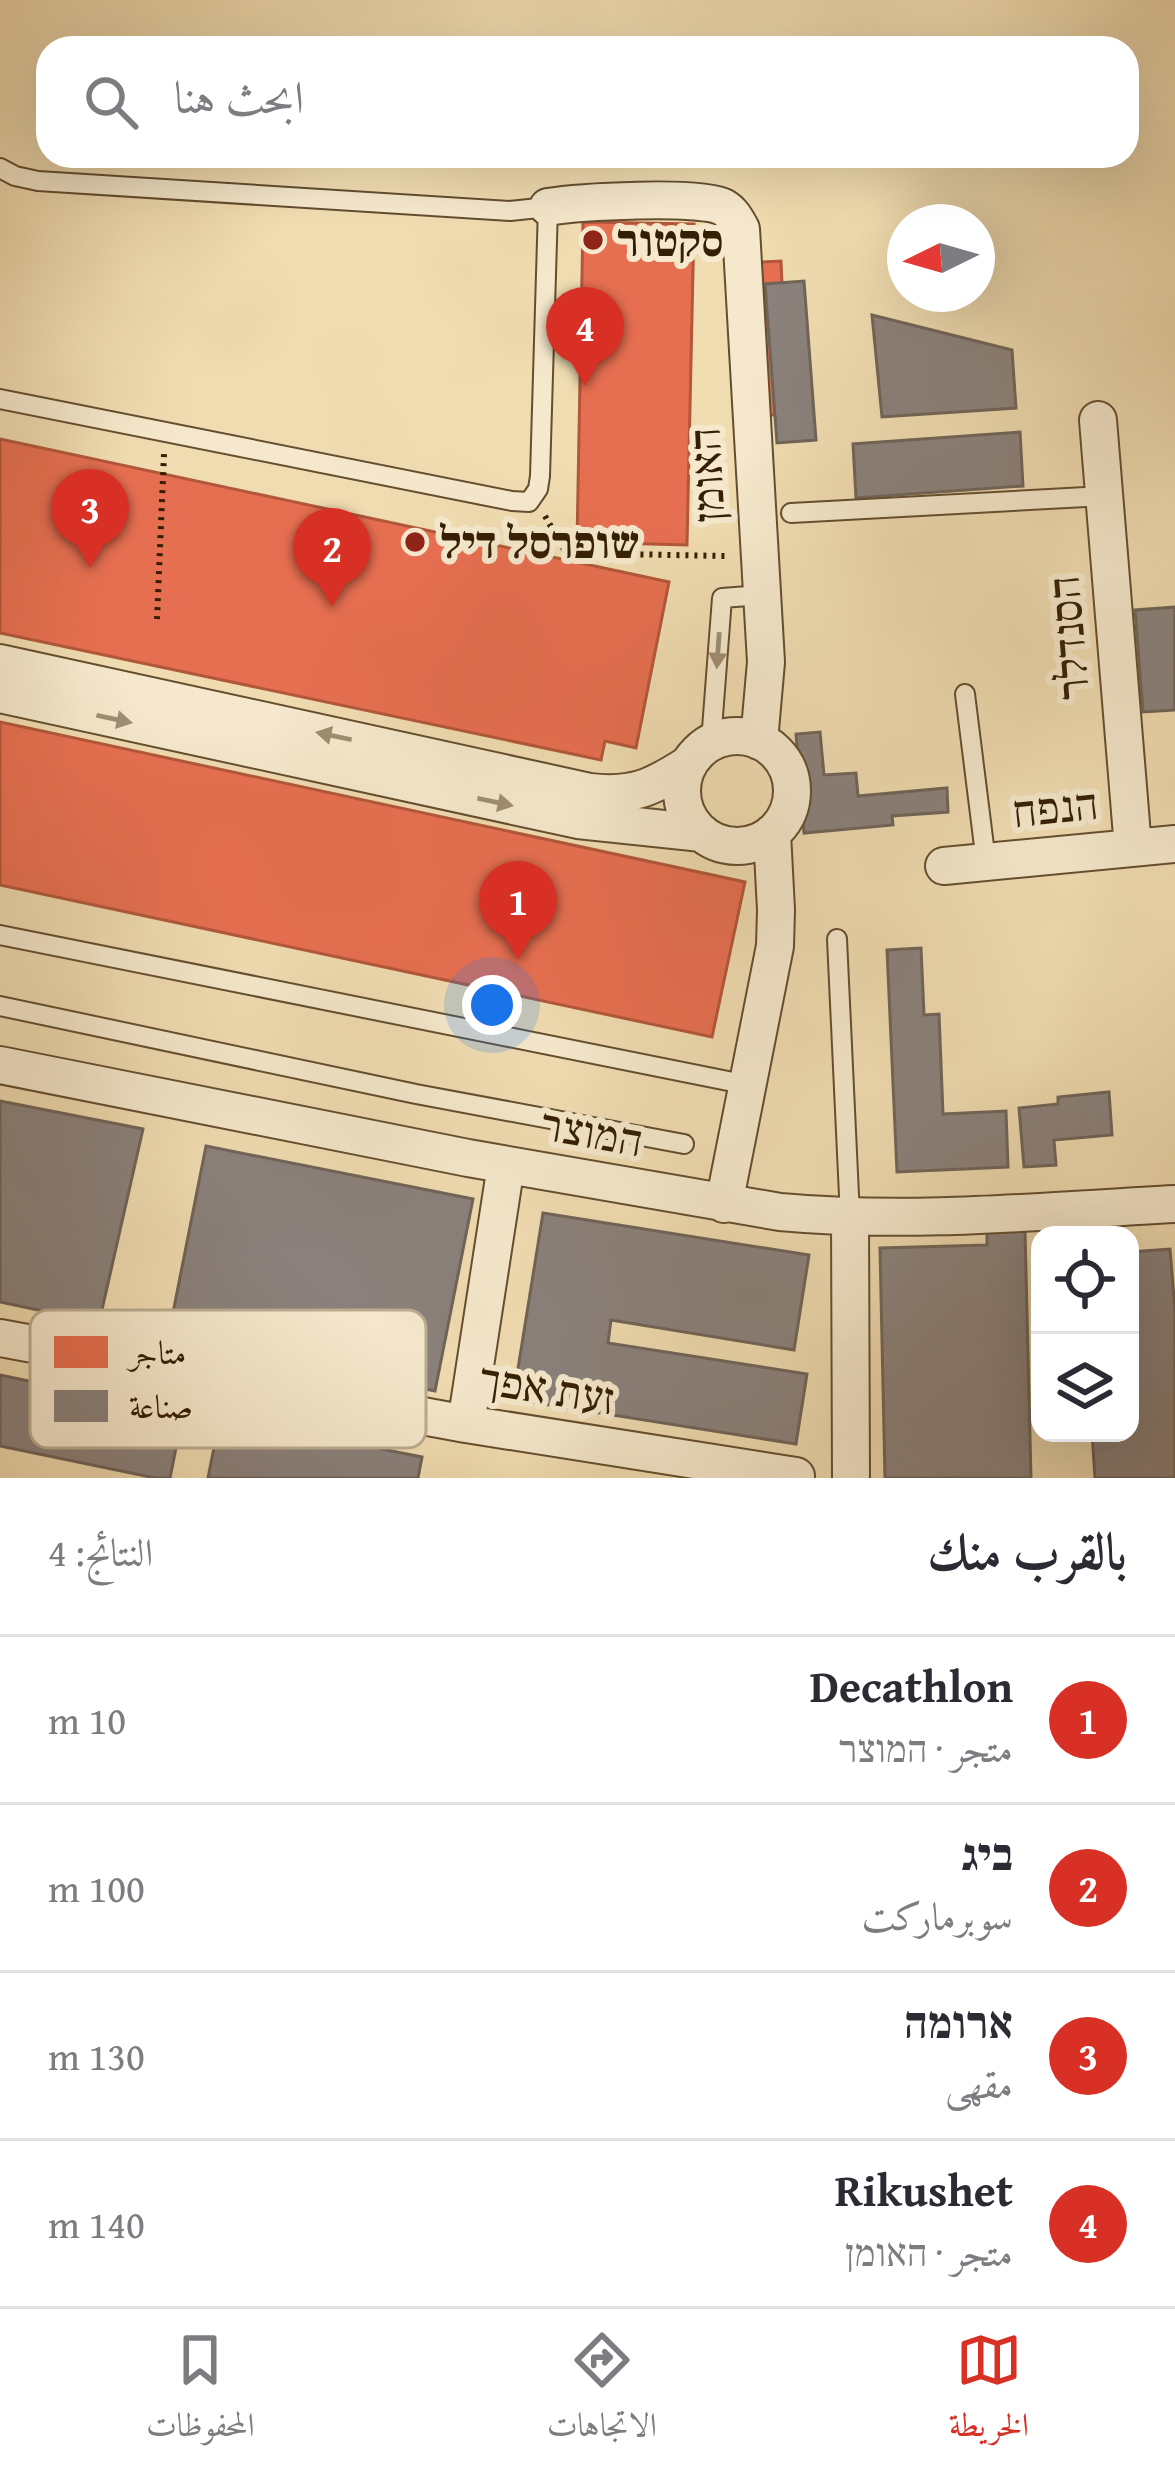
<!DOCTYPE html>
<html lang="ar">
<head>
<meta charset="utf-8">
<style>
	body { margin:0; font-family:"Gentium Book Plus",Amiri,"Frank Ruhl Libre",serif; background:#f7f7f7; color:#2b2b33; direction:rtl }
	.controls { position:absolute; right:36px; bottom:36px; display:grid; overflow:hidden; border-radius:24px; box-shadow:0 12px 48px #0002 }
	.controls button { width:108px; height:108px; display:grid; place-items:center; padding:0; border:0; border-bottom:3px solid #e1e1e2; background:#fff; color:#2b2b33; font:60px sans-serif }
	.compass { position:absolute; left:887px; top:204px; width:108px; height:108px; border-radius:50%; background:#fff; box-shadow:0 12px 48px #0002; rotate:265deg }
	.you { position:absolute; left:492px; top:1005px; width:42px; height:42px; margin:-30px; border:9px solid #fff; border-radius:50%; background:#1a73e8; box-shadow:0 0 0 18px #1a73e833 }
	.badge { display:grid; place-items:center; width:78px; height:78px; border-radius:50%; background:#d93025; color:#fff; font-size:39px; font-weight:700 }
	.pin { position:absolute; translate:-50% -99px; filter:drop-shadow(0 3px 6px #0008) }
	.pin::after { content:''; position:absolute; top:63px; width:42px; height:36px; background:inherit; clip-path:polygon(0 0,100% 0,50% 100%) }
	.list { margin:0; padding:0; list-style:none }
	h2 { display:flex; justify-content:space-between; align-items:center; height:156px; margin:0; padding:0 48px; font-size:51px }
	h2 small { font-size:39px; font-weight:400; color:#7c7c81 }
	.list li { display:grid; grid-template-columns:78px 1fr auto; gap:36px; align-items:center; box-sizing:border-box; height:168px; padding:0 48px; border-top:3px solid #e1e1e2 }
	.list b { display:block; font-size:45px; white-space:nowrap }
	.list p { margin:0; font-size:39px; white-space:nowrap; color:#7c7c81 }
	.list em { font-size:39px; font-style:normal; color:#7c7c81 }
	.icon { flex:none; width:66px; height:66px; fill:none; stroke:currentColor; stroke-width:2; stroke-linecap:round; stroke-linejoin:round }
	.map { position:relative; flex:none; width:1175px; height:1478px; overflow:hidden; direction:ltr }
	.search { position:absolute; background:#fff; box-shadow:0 12px 48px #0002; left:36px; right:36px; top:36px; height:132px; display:flex; align-items:center; gap:30px; box-sizing:border-box; padding:0 42px; border-radius:36px; color:#7c7c81; font-size:45px }
	.sheet { height:828px; background:#fff }
	nav { display:flex; justify-content:space-around; align-items:center; box-sizing:border-box; height:168px; border-top:3px solid #e1e1e2; background:#fff; font-size:33px; color:#7c7c81 }
	nav a { display:grid; justify-items:center; gap:6px }
	nav .on { color:#d93025 }
	.map>svg:first-child { display:block }
	.shops { fill:#e76f51; stroke:#b2573a; stroke-width:3 }
	.industry { fill:#8a817c; stroke:#706458; stroke-width:3 }
	.lines { fill:none; stroke-linecap:round; stroke-linejoin:round }
	.service-casing { stroke:#644e2f; stroke-width:22 }
	.minor-casing { stroke:#644e2f; stroke-width:40 }
	.path { stroke:#351f04; stroke-width:6; stroke-dasharray:3 6; stroke-linecap:butt }
	.service { stroke:#f5e8cc; stroke-width:18 }
	.minor { stroke:#f5e8cc; stroke-width:36 }
	.oneway { fill:#9f8e72 }
	.poi-dot { fill:#8f2418; stroke:#f5e8cc; stroke-width:4.5 }
	.labels { text-anchor:middle; stroke-width:12; stroke-linejoin:round; paint-order:stroke }
	.poi-label { font-size:45px; font-weight:bold; fill:#351f04; stroke:#f5e8cc; text-anchor:start }
	.street-label { font-size:45px; fill:#351f04; stroke:#f5e8cc }
	.key { fill:#f5e8cc; stroke:#bbac90; stroke-width:3 }
	.key-label { font-size:33px; fill:#351f04 }
</style>
</head>
<body>
<div class="map">
<svg width="1175" height="1478" viewBox="0 0 1175 1478">
	<rect width="100%" height="100%" fill="#f0dcb1"/>
	<filter id="stains"><feTurbulence type="fractalNoise" baseFrequency=".00167" numOctaves="4"/><feColorMatrix values="0 0 0 0 .2 0 0 0 0 .09 0 0 0 0 .02 0 0 0 .5 -.17"/></filter>
	<radialGradient id="worn" r=".72"><stop offset=".6" stop-color="#630" stop-opacity="0"/><stop offset="1" stop-color="#630" stop-opacity=".3"/></radialGradient>
	<path class="shops" d="M 583,222 L 694,224 L 687,545 L 577,542 Z
		M 781,261 L 788,414 L 752,416 L 745,263 Z
		M 0,439 L 669,582 L 636,748 L 605,741 L 601,760 L 0,633 Z
		M 0,722 L 745,882 L 712,1037 L 0,885 Z"/>
	<path class="industry" d="M 804,281 L 816,440 L 777,443 L 765,284 Z
		M 872,315 L 1012,350 L 1016,408 L 882,417 Z
		M 1020,432 L 1023,486 L 856,498 L 853,444 Z
		M 1175,607 L 1175,710 L 1143,712 L 1135,610 Z
		M 820,732 L 824,775 L 856,773 L 858,796 L 947,788 L 948,812 L 892,816 L 893,825 L 804,833 L 796,734 Z
		M 921,948 L 924,1015 L 939,1014 L 943,1114 L 1006,1111 L 1008,1167 L 897,1172 L 887,950 Z
		M 1109,1092 L 1112,1135 L 1054,1140 L 1056,1165 L 1024,1167 L 1019,1108 L 1058,1104 L 1058,1097 Z
		M 0,1101 L 143,1129 L 99,1323 L 0,1302 Z
		M 206,1146 L 473,1199 L 435,1391 L 168,1338 Z
		M 543,1213 L 809,1255 L 794,1350 L 611,1320 L 608,1343 L 807,1374 L 796,1444 L 531,1402 L 534,1384 L 516,1381 Z
		M 1025,1231 L 1031,1478 L 885,1478 L 880,1248 L 987,1245 L 987,1232 Z
		M 1170,1249 L 1175,1310 L 1175,1478 L 1095,1478 L 1092,1433 L 1130,1433 L 1130,1252 Z
		M 0,1375 L 183,1413 L 170,1478 L 155,1478 L 0,1446 Z
		M 220,1417 L 422,1457 L 418,1478 L 208,1478 Z"/>
	<g class="lines">
		<defs>
			<path id="service" d="M 0,168 L 15,176 L 38,181 L 510,211 L 548,207 L 540,476 L 538,489 L 529,502 L 512,501 L 0,399
				M 791,513 L 1104,496
				M 965,694 L 986,862
				M 711,742 L 722,598 L 762,595
				M 0,935 L 748,1085
				M 837,939 L 850,1217
				M 0,1006 L 416,1094 L 684,1144"/>
			<path id="minor" d="M 548,207 C 577,202 700,195 723,207 C 732,212 736,220 741,229 L 766,662 L 759,741
				M 1098,420 L 1133,848
				M 0,663 L 590,792 C 634,797 653,787 689,764
				M 0,694 L 578,820 L 702,833
				M682 791a55 55 0 1 1 110 0a55 55 0 1 1-110 0Z
				M 944,866 L 1175,844
				M 0,1065 L 468,1158 L 780,1212 C 911,1224 1044,1211 1175,1204
				M 724,1204 L 775,946 L 776,910 L 772,833
				M 850,1217 L 851,1478
				M 0,1338 L 466,1424 L 796,1476
				M 466,1424 L 506,1165"/>
		</defs>
		<use href="#service" class="service-casing"/>
		<use href="#minor" class="minor-casing"/>
		<path class="path" d="M 545,516 L 566,553 L 726,556
			M 157,619 L 164,454"/>
		<use href="#service" class="service"/>
		<use href="#minor" class="minor"/>
	</g>
	<defs><path id="oneway-solid" d="M-6-.8H1V-3.2L6.5 0L1 3.2V.8H-6Z" transform="scale(3)"/></defs>
	<g class="oneway">
		<use href="#oneway-solid" transform="translate(718 650) rotate(94)"/>
		<use href="#oneway-solid" transform="translate(114 719) rotate(12)"/>
		<use href="#oneway-solid" transform="translate(334 736) rotate(-168)"/>
		<use href="#oneway-solid" transform="translate(495 802) rotate(12)"/>
	</g>
	<g class="poi-dot">
		<circle cx="593" cy="240" r="12"/>
		<circle cx="415" cy="542" r="12"/>
	</g>
	<g class="labels">
		<g class="poi-label">
			<text x="617" y="256">סקטור</text>
			<text x="439" y="558">שופרסל דיל</text>
		</g>
		<g class="street-label">
			<text transform="translate(706 475) rotate(-93)" y="16">האומן</text>
			<text transform="translate(1068 638) rotate(-95)" y="16">הסנדלר</text>
			<text transform="translate(1055 807) rotate(-6)" y="16">הנפח</text>
			<text transform="translate(592 1132) rotate(10)" y="16">המוצר</text>
			<text transform="translate(547 1388) rotate(9)" y="16">זעת אפך</text>
		</g>
	</g>
	<rect x="30" y="1310" width="396" height="138" rx="18" class="key"/>
	<rect x="54" y="1336" width="54" height="32" fill="#e76f51"/>
	<rect x="54" y="1390" width="54" height="32" fill="#8a817c"/>
	<g class="key-label">
		<text x="129" y="1364">متاجر</text>
		<text x="129" y="1418">صناعة</text>
	</g>
	<rect width="100%" height="100%" filter="url(#stains)"/>
	<rect width="100%" height="100%" fill="url(#worn)"/>
</svg>
<div class="controls">
<button><svg class="icon" aria-label="locate" viewBox="0 0 24 24"><circle cx="12" cy="12" r="6"/><path d="M12 2v4M12 18v4M2 12h4M18 12h4"/></svg></button>
<button><svg class="icon" aria-label="layers" viewBox="0 0 24 24"><path d="M12 4l9 5-9 5-9-5zM3 14l9 5 9-5"/></svg></button>
</div>
<svg class="compass" viewBox="-18 -18 36 36"><path d="M0-13l5 13h-10z" fill="#e53935"/><path d="M0 13l5-13h-10z" fill="#7c7c81"/></svg>
<div class="you"></div>
<div class="pin badge" style="left:518px;top:960px">1</div>
<div class="pin badge" style="left:332px;top:607px">2</div>
<div class="pin badge" style="left:90px;top:568px">3</div>
<div class="pin badge" style="left:585px;top:386px">4</div>
<div class="search"><svg class="icon" aria-label="search" viewBox="0 0 24 24"><circle cx="10" cy="10" r="6"/><path d="M15 15l6 6"/></svg>ابحث هنا</div>
</div>
<section class="sheet">
<h2>بالقرب منك<small>النتائج: 4</small></h2>
<ul class="list">
<li><span class="badge">1</span><div><b>Decathlon</b><p>متجر · המוצר</p></div><em>10 m</em></li>
<li><span class="badge">2</span><div><b>ביג</b><p>سوبرماركت</p></div><em>100 m</em></li>
<li><span class="badge">3</span><div><b>ארומה</b><p>مقهى</p></div><em>130 m</em></li>
<li><span class="badge">4</span><div><b>Rikushet</b><p>متجر · האומן</p></div><em>140 m</em></li>
</ul>
</section>
<nav>
<a class="on"><svg class="icon" aria-label="map" viewBox="0 0 24 24"><path d="M3 6l6-2 6 2 6-2v14l-6 2-6-2-6 2zM9 4v14M15 6v14"/></svg>الخريطة</a>
<a><svg class="icon" aria-label="directions" viewBox="0 0 24 24"><path d="M12 3l9 9-9 9-9-9zM9 14v-3h6M13 9l2 2-2 2"/></svg>الاتجاهات</a>
<a><svg class="icon" aria-label="saved" viewBox="0 0 24 24"><path d="M7 4h10v16l-5-4-5 4z"/></svg>المحفوظات</a>
</nav>
</body>
</html>
